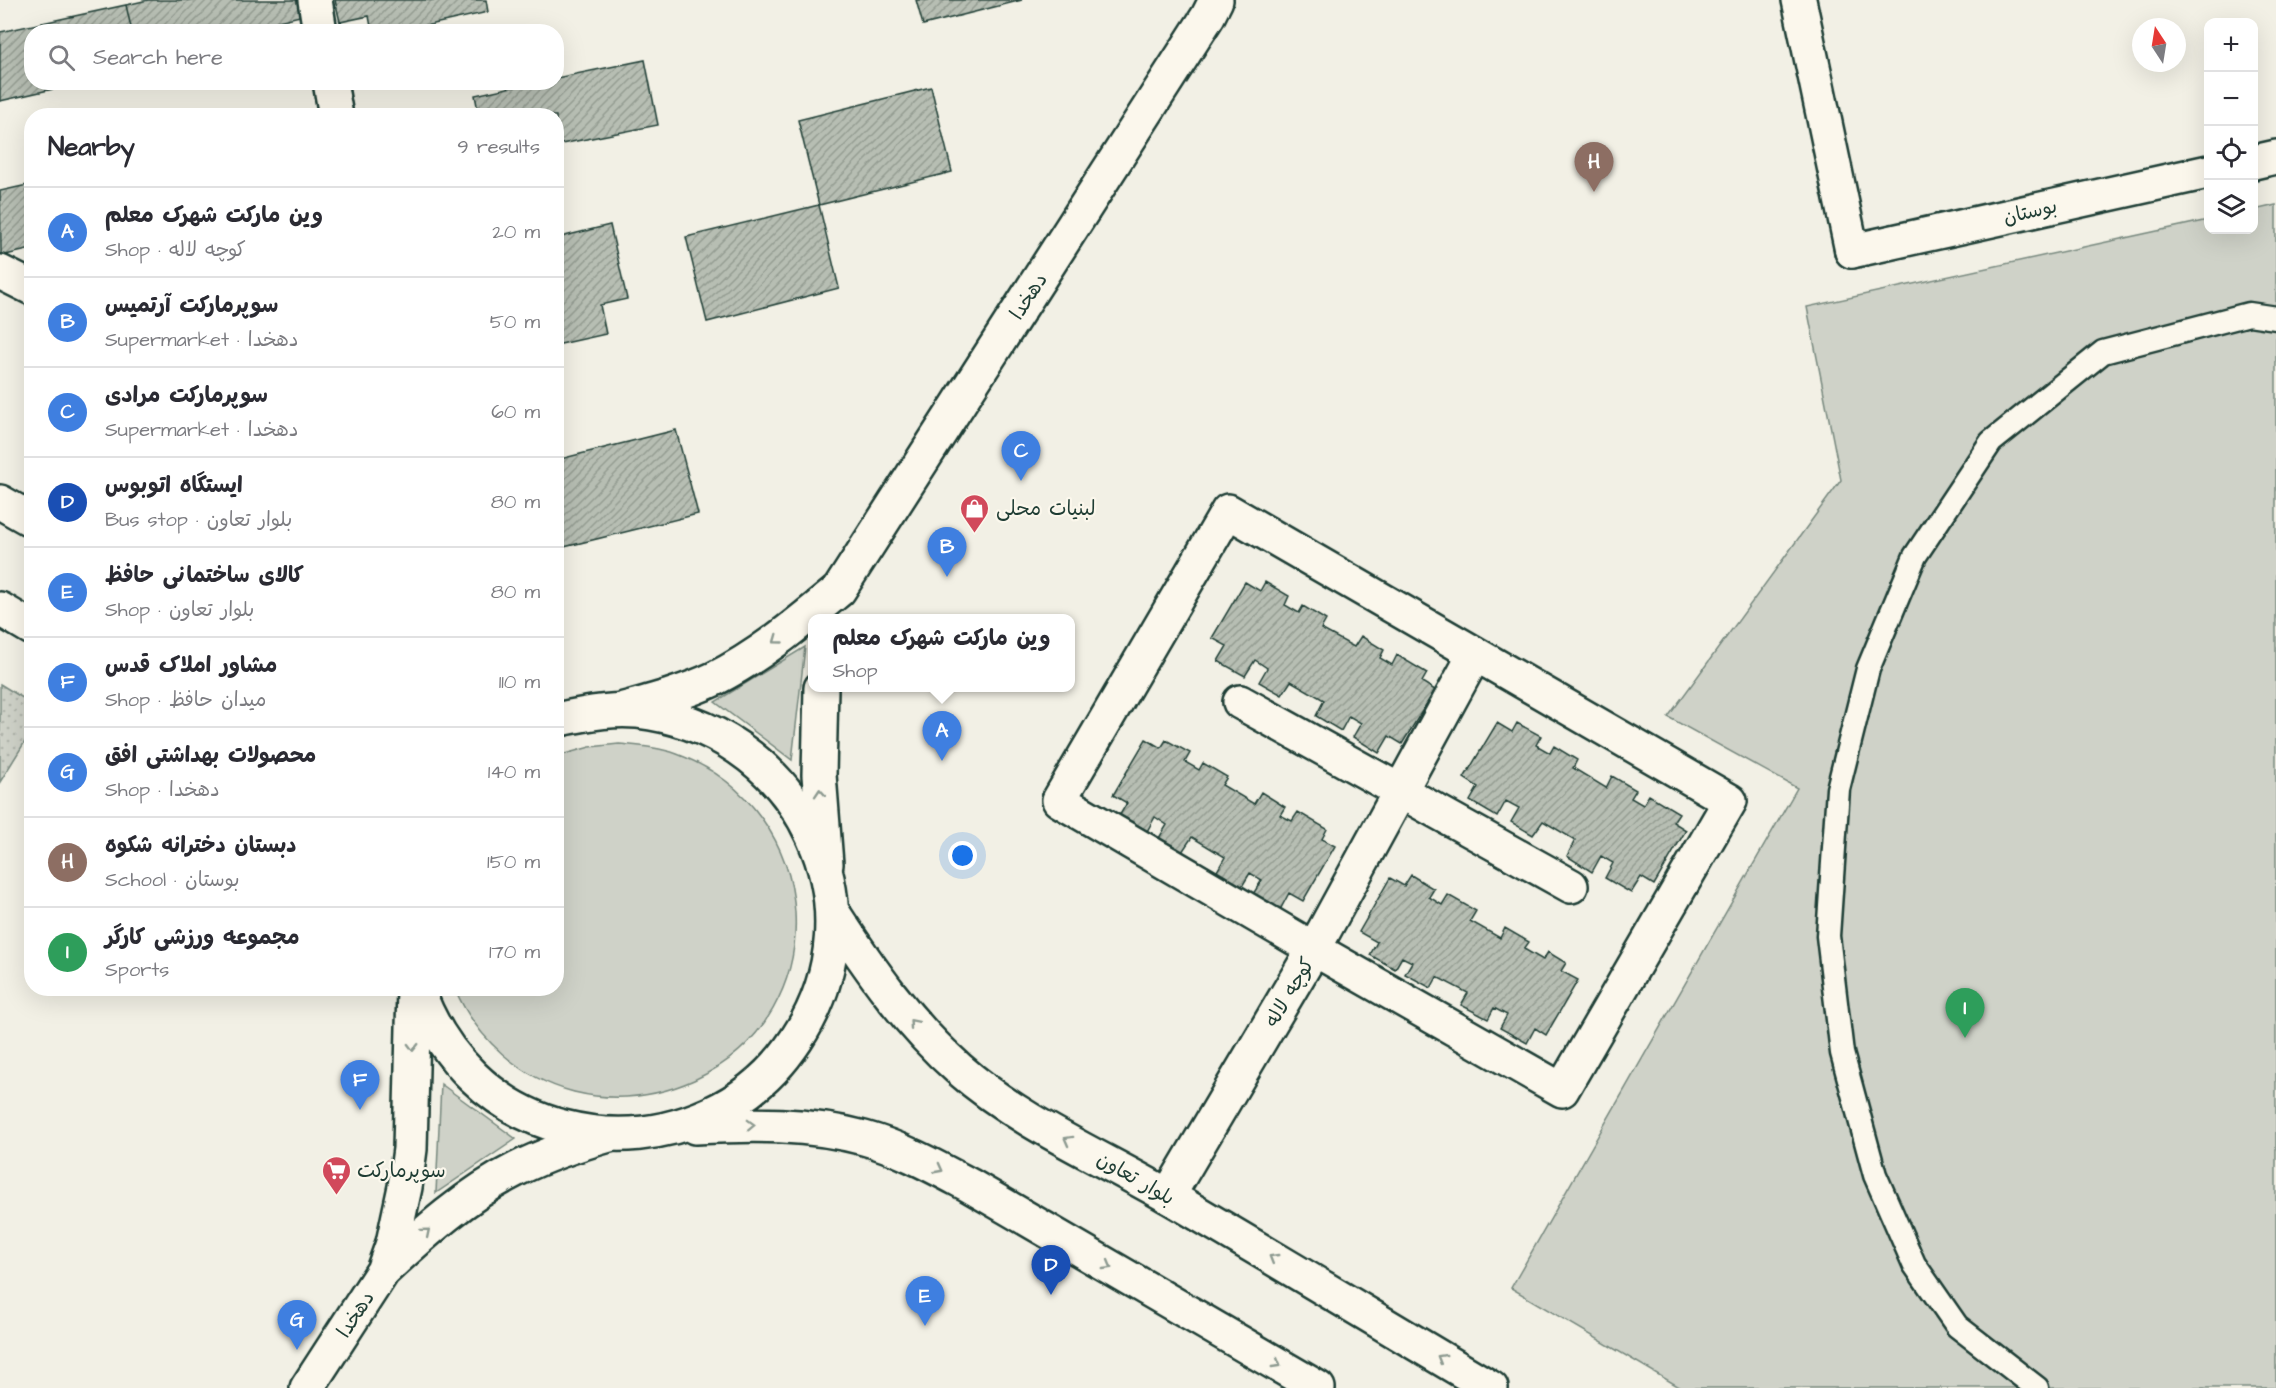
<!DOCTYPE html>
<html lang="en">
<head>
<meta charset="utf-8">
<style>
	body { margin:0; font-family:"Architects Daughter","Playpen Sans Arabic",sans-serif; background:#f7f7f7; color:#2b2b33 }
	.controls { position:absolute; right:18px; top:18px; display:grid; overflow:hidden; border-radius:12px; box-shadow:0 6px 24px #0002 }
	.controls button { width:54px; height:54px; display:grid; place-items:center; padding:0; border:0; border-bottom:2px solid #e1e1e2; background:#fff; color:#2b2b33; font:30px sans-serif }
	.compass { position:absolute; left:2132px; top:18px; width:54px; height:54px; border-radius:50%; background:#fff; box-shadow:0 6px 24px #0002; rotate:348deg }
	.you { position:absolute; left:963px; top:856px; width:21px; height:21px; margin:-15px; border:4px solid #fff; border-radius:50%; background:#1a73e8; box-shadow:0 0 0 9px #1a73e833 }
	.badge { display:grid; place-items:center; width:39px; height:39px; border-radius:50%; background:#d1495b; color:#fff; font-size:20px; font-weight:700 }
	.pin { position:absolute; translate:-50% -50px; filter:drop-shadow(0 2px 3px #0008) }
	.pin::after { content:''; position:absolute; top:32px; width:21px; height:18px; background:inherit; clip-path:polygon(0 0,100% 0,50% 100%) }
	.popup { position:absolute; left:808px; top:614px; width:267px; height:78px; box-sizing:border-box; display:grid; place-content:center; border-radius:12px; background:#fff; filter:drop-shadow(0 2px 4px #0005); font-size:20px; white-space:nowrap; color:#7c7c81 }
	.popup b { font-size:22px; color:#2b2b33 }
	.popup::after { content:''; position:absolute; left:50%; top:100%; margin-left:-12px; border:12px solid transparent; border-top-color:#fff }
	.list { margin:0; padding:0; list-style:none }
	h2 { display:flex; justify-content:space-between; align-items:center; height:78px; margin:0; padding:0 24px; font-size:26px }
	h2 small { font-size:20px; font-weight:400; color:#7c7c81 }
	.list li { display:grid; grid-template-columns:39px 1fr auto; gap:18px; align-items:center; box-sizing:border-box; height:90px; padding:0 24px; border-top:2px solid #e1e1e2 }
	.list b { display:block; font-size:22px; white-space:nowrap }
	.list p { margin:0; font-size:20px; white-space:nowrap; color:#7c7c81 }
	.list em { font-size:20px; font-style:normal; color:#7c7c81 }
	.icon { flex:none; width:33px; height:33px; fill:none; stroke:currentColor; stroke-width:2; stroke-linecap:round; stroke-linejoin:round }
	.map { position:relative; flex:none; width:2276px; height:1388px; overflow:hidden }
	.search { position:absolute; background:#fff; box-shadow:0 6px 24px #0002; left:24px; top:24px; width:540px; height:66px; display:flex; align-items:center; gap:15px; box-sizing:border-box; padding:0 21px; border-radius:24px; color:#7c7c81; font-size:22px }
	.panel { position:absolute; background:#fff; box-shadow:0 6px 24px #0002; left:24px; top:108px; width:540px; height:888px; border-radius:24px }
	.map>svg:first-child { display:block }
	.green { fill:#cfd2c8; stroke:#77887e; stroke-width:1.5 }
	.park { fill:url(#park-dots); stroke:#77887e; stroke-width:1.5 }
	.building { fill:url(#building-hatch); stroke:#1f3d34; stroke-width:1.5 }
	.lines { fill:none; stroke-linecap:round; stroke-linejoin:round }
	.service-casing { stroke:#1f3d34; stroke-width:27 }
	.minor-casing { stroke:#1f3d34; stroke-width:38 }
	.tertiary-casing { stroke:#1f3d34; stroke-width:38 }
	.secondary-casing { stroke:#1f3d34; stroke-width:38 }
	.service { stroke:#fbf7ec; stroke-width:22 }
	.minor { stroke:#fbf7ec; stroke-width:33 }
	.tertiary { stroke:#fbf7ec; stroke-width:33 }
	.secondary { stroke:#fbf7ec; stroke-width:33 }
	.oneway { stroke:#8d9a90 }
	.labels { text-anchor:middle; stroke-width:4.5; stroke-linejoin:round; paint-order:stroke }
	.street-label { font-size:20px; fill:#1f3d34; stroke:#fbf7ec }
	.poi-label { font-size:20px; fill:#1f3d34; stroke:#fbf7ec; text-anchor:start }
</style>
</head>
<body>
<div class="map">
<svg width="2276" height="1388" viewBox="0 0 2276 1388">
	<defs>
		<pattern id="park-dots" width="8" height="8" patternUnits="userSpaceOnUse" patternTransform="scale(1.5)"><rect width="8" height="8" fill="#cfd2c8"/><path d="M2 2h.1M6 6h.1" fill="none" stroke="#b1b5ac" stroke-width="1.8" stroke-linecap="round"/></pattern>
		<pattern id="building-hatch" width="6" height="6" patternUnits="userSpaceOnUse" patternTransform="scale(1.5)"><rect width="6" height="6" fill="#b7beb3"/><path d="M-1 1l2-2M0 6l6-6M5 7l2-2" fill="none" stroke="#949c92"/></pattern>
	</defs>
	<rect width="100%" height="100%" fill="#f2f0e5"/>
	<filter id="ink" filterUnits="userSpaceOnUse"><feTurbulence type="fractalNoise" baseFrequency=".0167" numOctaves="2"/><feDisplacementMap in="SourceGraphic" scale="12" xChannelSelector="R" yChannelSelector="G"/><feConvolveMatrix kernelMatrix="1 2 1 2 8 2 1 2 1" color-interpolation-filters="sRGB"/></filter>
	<g filter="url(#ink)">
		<path class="green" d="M 2276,205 L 2276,1388 L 1681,1388 L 1511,1288 L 1797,788 L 1668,717 L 1841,480 L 1807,307 L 2208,220 L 2208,230 L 2254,230 L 2254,210 Z
			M 805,647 L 792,760 L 715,702 Z
			M 619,744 C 638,746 658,747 677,754 C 824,809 839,1013 694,1080 C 656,1097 615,1102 574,1092 C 520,1078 477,1039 455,989 L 556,988 L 557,756 L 590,747 Z
			M 441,1084 L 516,1139 L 436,1193 Z"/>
		<path class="park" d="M 0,684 L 31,703 L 31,732 L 0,782 Z"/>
		<path class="building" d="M 148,0 L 297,0 L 300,16 L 274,22 L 276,32 L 132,32 L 126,5 Z
			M 335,0 L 486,0 L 488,12 L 398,32 L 372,32 L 369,16 L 340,22 Z
			M 916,0 L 1022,0 L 923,25 Z
			M 126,5 L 132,32 L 32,32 L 32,82 L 84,82 L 0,101 L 0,32 Z
			M 645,60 L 658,125 L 556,145 L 556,116 L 479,116 L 475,95 L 536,82 L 556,82 L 556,78 Z
			M 931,87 L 952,172 L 819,205 L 798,120 Z
			M 32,184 L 32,249 L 1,256 L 0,191 Z
			M 819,205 L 839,288 L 707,322 L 686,237 Z
			M 610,225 L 627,299 L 600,305 L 606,334 L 556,345 L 556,238 Z
			M 676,430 L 698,514 L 564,547 L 556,515 L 556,460 Z
			M 1245,582 L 1260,591 L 1265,582 L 1289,596 L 1285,605 L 1299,613 L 1303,606 L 1326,620 L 1321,629 L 1354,647 L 1361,636 L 1384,650 L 1380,658 L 1392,665 L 1397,655 L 1427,673 L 1422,682 L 1435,690 L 1402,744 L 1389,736 L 1379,753 L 1353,737 L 1361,723 L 1349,716 L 1341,731 L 1316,716 L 1324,700 L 1291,681 L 1282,695 L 1259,682 L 1267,668 L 1255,660 L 1245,676 L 1218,661 L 1227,646 L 1212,638 Z
			M 1497,723 L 1512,732 L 1517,723 L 1541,736 L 1536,745 L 1550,753 L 1554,746 L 1577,760 L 1573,768 L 1606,788 L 1612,776 L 1636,790 L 1631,798 L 1643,805 L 1649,795 L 1679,813 L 1673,822 L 1686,830 L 1654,885 L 1641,877 L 1631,893 L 1605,878 L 1613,863 L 1601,856 L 1592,872 L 1567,856 L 1575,840 L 1543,821 L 1533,835 L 1511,822 L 1519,808 L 1506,801 L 1497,817 L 1470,801 L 1478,787 L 1464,778 Z
			M 1146,739 L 1161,748 L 1166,740 L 1190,753 L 1185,762 L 1199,770 L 1203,763 L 1227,777 L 1222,785 L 1254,804 L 1261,792 L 1285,807 L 1280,815 L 1292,821 L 1298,812 L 1327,829 L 1322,839 L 1335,846 L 1303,901 L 1289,893 L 1280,910 L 1253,894 L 1262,880 L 1250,873 L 1241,888 L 1216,873 L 1225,857 L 1192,837 L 1182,852 L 1159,838 L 1167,825 L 1155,817 L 1146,833 L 1118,818 L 1127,803 L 1113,795 Z
			M 1411,875 L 1434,889 L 1429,897 L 1442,905 L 1448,895 L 1476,911 L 1470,921 L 1500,938 L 1505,928 L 1529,942 L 1524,949 L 1543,960 L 1548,952 L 1566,963 L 1561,971 L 1578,980 L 1546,1035 L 1535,1028 L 1527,1043 L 1500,1028 L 1507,1015 L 1494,1008 L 1488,1019 L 1461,1005 L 1468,993 L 1437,977 L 1431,988 L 1405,974 L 1412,962 L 1402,957 L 1395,969 L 1370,955 L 1377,942 L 1359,932 L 1390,878 L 1404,886 Z"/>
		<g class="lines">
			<defs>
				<path id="service" d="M 2037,1388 L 1957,1326 L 1914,1264 L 1875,1175 L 1842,1053 L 1828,936 L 1838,789 L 1868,669 L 1915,556 L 1991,442 L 2103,352 L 2249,314 L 2276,318"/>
				<path id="minor" d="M 315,0 L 320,32
					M 1799,0 L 1852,251
					M 330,82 L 336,116
					M 0,272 L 32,288
					M 1228,511 L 1730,801 L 1562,1090 L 1314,949 L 1059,800 Z
					M 1240,702 L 1571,886
					M 1168,1196 L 1314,949 L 1475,654"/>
				<path id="tertiary" d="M 2254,162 L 2276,157
					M 1852,251 L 2208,172
					M 821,688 L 819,775 L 826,864
					M 621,710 C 653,701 684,693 714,679 C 760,656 799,623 839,590 L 1208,16 L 1216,0
					M 384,1270 C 425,1232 467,1194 517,1169 C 547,1154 577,1144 609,1135
					M 307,1388 L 383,1271 L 393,1243 L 405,1187 L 410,1149 L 414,988"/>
				<path id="secondary" d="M 0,502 L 32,520
					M 0,609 L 32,628
					M 832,911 C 869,968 908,1024 959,1069 C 1019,1122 1099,1156 1168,1196 C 1276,1259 1383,1324 1491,1388
					M 417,988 C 441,1056 493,1109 563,1127 C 613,1140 664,1135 710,1114 C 745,1098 775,1072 796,1040 C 883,909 803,739 651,713 C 619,707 587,713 556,720
					M 695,1127 C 752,1124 808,1123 864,1138 C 901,1148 935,1167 969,1185 L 1318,1388"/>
			</defs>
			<use href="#service" class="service-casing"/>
			<use href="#minor" class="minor-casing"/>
			<use href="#tertiary" class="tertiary-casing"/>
			<use href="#secondary" class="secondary-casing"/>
			<use href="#service" class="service"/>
			<use href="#minor" class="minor"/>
			<use href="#tertiary" class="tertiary"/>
			<use href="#secondary" class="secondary"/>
		</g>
		<defs><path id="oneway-chevron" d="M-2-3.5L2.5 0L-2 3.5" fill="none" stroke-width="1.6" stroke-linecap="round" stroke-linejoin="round" transform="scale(1.5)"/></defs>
		<g class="oneway">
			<use href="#oneway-chevron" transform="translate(777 640) rotate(144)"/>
			<use href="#oneway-chevron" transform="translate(820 793) rotate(-94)"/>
			<use href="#oneway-chevron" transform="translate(913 1023) rotate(-131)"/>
			<use href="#oneway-chevron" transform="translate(413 1047) rotate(91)"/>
			<use href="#oneway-chevron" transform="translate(751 1125) rotate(-2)"/>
			<use href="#oneway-chevron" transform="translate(1068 1140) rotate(-151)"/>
			<use href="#oneway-chevron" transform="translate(939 1169) rotate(28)"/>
			<use href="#oneway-chevron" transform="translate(426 1232) rotate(-40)"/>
			<use href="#oneway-chevron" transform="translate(1273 1258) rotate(-149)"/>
			<use href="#oneway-chevron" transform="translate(1108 1266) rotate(30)"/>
			<use href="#oneway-chevron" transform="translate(1441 1358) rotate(-149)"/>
			<use href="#oneway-chevron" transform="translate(1277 1364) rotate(30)"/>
		</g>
	</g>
	<defs>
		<symbol id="shop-pin" viewBox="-11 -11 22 30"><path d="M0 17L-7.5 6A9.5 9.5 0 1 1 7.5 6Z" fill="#d1495b" stroke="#fbf7ec"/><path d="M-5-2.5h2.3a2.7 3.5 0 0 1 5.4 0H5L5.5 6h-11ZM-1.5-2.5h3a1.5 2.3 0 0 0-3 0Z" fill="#fff"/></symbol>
		<symbol id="supermarket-pin" viewBox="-11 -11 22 30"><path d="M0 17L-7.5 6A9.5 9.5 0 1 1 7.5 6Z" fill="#d1495b" stroke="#fbf7ec"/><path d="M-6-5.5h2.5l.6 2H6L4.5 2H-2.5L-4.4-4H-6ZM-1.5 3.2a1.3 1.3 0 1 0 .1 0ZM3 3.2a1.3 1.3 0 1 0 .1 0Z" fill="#fff"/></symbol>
	</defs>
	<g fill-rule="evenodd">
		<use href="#shop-pin" x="958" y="492" width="33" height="45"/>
		<use href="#supermarket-pin" x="320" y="1154" width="33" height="45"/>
	</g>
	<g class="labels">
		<g class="street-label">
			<text transform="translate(2030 211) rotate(-13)" y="7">بوستان</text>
			<text transform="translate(1028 296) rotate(-57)" y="7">دهخدا</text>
			<text transform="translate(1289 992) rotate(-59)" y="7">کوچه لاله</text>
			<text transform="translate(1136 1178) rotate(30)" y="7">بلوار تعاون</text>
			<text transform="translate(355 1314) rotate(-57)" y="7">دهخدا</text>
		</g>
		<g class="poi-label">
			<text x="996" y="515">لبنیات محلی</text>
			<text x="357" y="1177">سوپرمارکت</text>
		</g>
	</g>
</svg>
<div class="controls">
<button>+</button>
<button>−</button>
<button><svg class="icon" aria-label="locate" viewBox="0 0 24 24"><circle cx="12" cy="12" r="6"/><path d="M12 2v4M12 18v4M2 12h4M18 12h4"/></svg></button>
<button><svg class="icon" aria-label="layers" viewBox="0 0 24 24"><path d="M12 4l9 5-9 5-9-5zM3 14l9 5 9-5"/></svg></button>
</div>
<svg class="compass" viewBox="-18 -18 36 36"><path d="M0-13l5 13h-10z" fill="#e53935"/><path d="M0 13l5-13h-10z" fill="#7c7c81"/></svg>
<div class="you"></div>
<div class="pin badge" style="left:942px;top:761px;background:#3f7fe0">A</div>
<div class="popup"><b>وین مارکت شهرک معلم</b>Shop</div>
<div class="pin badge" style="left:947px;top:577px;background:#3f7fe0">B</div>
<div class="pin badge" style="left:1021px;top:481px;background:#3f7fe0">C</div>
<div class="pin badge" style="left:1051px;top:1295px;background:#1a4fb4">D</div>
<div class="pin badge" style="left:925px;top:1326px;background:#3f7fe0">E</div>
<div class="pin badge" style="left:360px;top:1110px;background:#3f7fe0">F</div>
<div class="pin badge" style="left:297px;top:1350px;background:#3f7fe0">G</div>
<div class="pin badge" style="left:1594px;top:192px;background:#8d6e63">H</div>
<div class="pin badge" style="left:1965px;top:1038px;background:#2e9e5b">I</div>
<div class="search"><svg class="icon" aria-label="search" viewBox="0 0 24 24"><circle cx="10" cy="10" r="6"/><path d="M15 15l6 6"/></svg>Search here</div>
<section class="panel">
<h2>Nearby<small>9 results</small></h2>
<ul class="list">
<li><span class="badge" style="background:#3f7fe0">A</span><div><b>وین مارکت شهرک معلم</b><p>Shop · کوچه لاله</p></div><em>20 m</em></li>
<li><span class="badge" style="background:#3f7fe0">B</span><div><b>سوپرمارکت آرتمیس</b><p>Supermarket · دهخدا</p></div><em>50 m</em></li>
<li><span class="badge" style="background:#3f7fe0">C</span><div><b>سوپرمارکت مرادی</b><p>Supermarket · دهخدا</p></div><em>60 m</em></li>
<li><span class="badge" style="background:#1a4fb4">D</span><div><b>ایستگاه اتوبوس</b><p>Bus stop · بلوار تعاون</p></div><em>80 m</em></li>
<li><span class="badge" style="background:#3f7fe0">E</span><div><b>کالای ساختمانی حافظ</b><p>Shop · بلوار تعاون</p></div><em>80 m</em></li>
<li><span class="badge" style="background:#3f7fe0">F</span><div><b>مشاور املاک قدس</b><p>Shop · میدان حافظ</p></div><em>110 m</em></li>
<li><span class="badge" style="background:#3f7fe0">G</span><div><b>محصولات بهداشتی افق</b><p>Shop · دهخدا</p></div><em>140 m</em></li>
<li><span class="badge" style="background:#8d6e63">H</span><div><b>دبستان دخترانه شکوه</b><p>School · بوستان</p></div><em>150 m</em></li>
<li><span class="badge" style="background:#2e9e5b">I</span><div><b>مجموعه ورزشی کارگر</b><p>Sports</p></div><em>170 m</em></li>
</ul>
</section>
</div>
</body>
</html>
